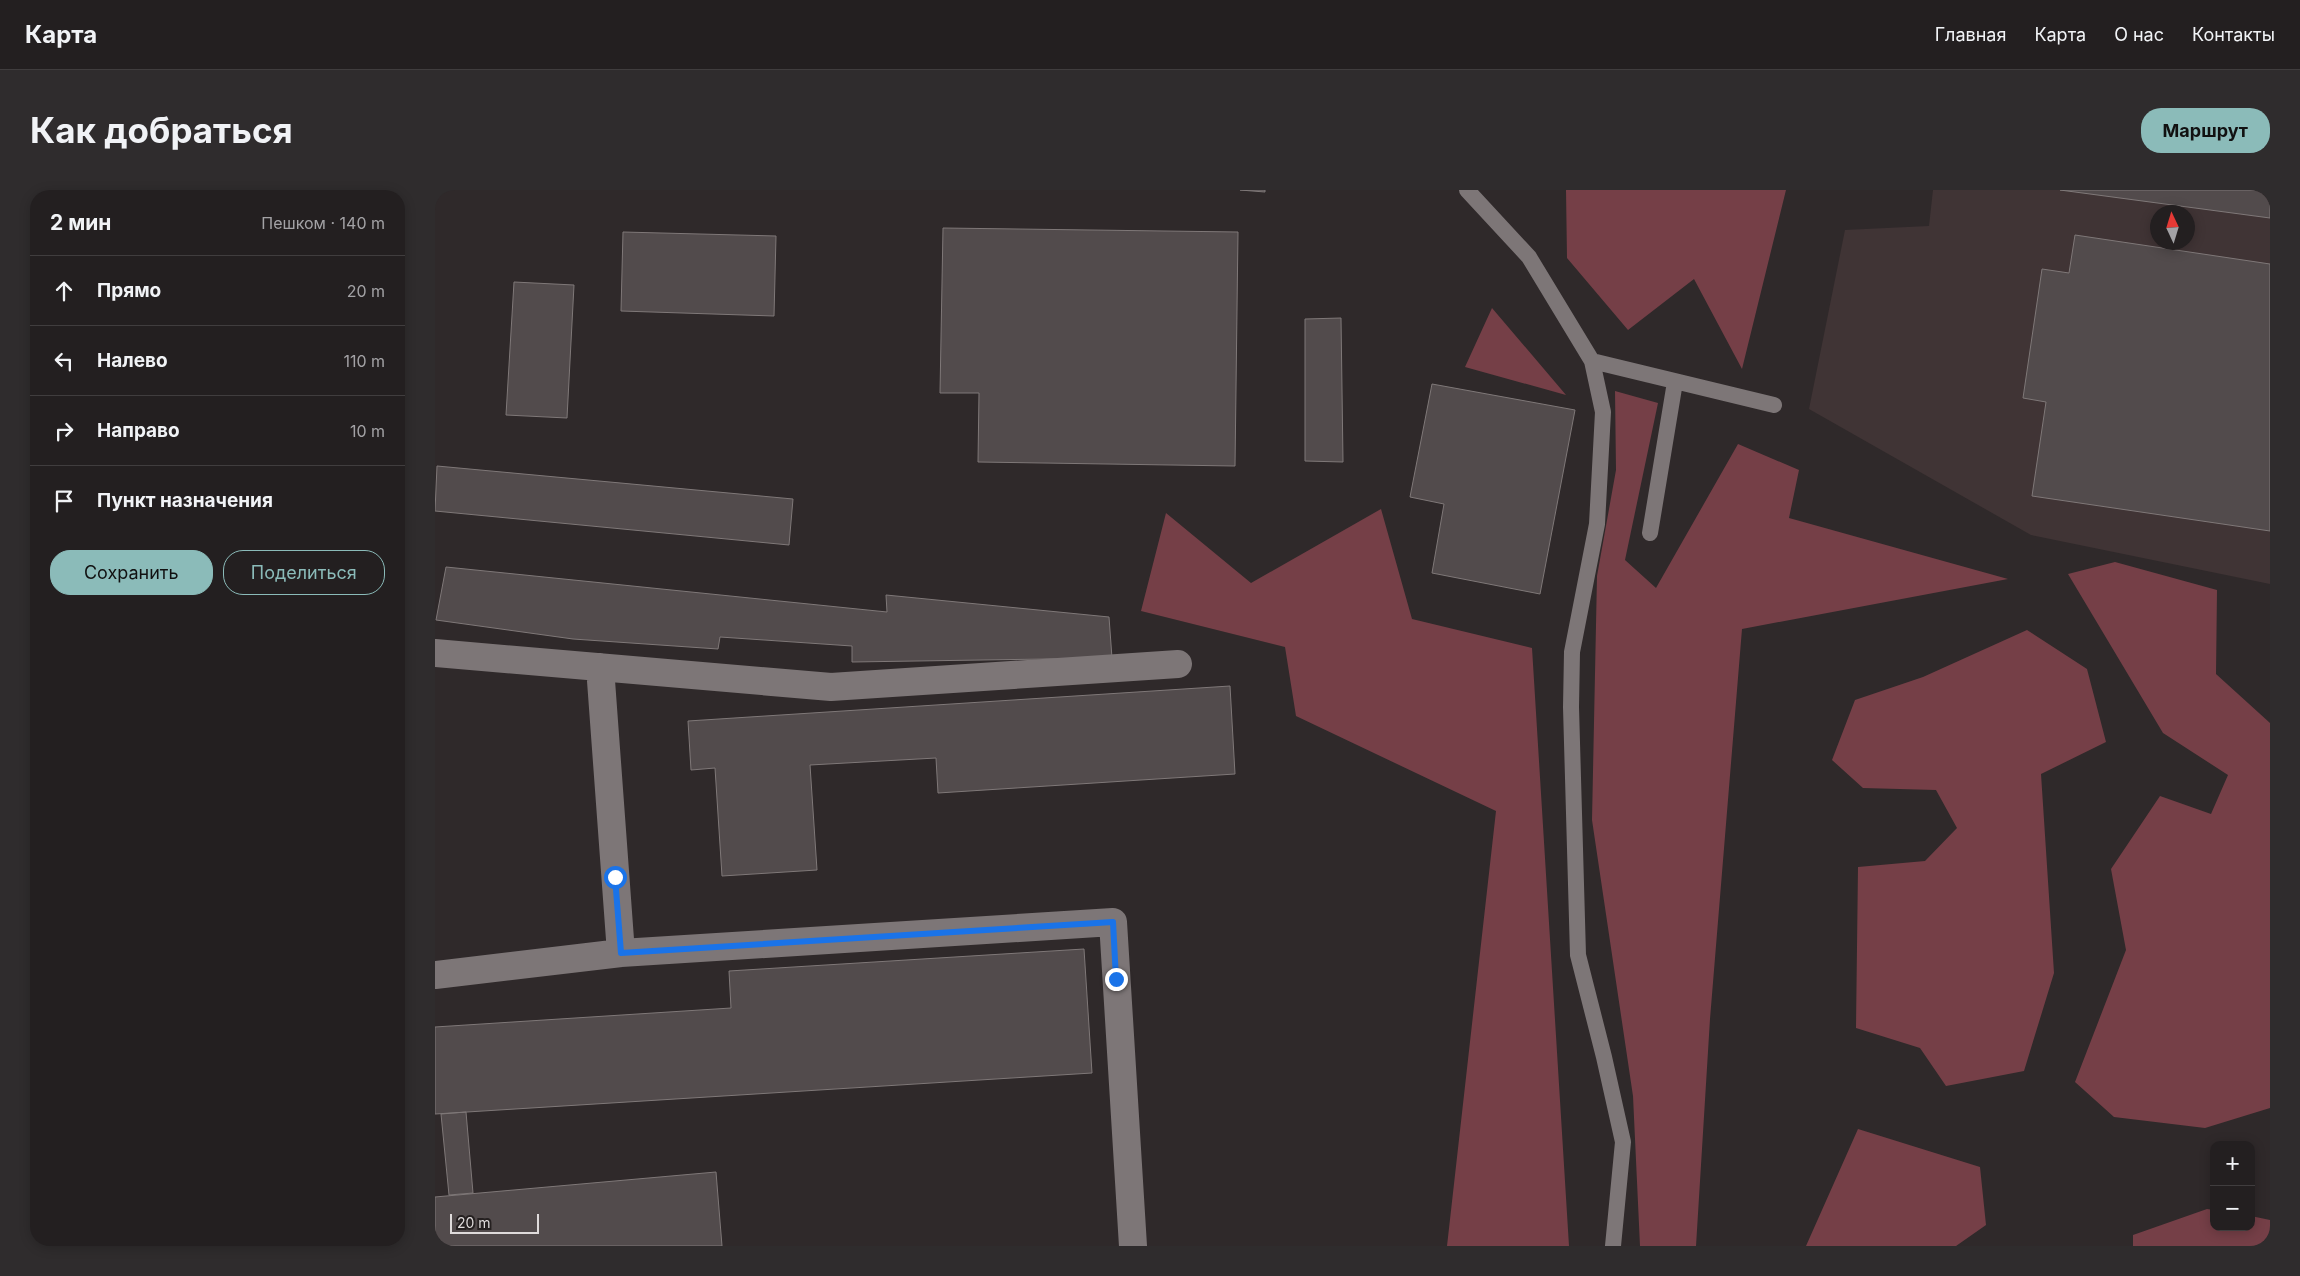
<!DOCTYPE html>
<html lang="ru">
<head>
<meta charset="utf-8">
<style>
	body { margin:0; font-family:Inter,sans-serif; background:#2f2c2d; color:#f1f3f6 }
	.controls { position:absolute; right:15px; bottom:15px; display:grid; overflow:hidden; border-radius:10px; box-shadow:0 2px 12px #0003 }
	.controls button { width:45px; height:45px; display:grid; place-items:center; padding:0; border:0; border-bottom:1px solid #403d3e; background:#231f20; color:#f1f3f6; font:25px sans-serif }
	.compass { position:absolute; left:1715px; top:15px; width:45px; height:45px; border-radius:50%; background:#231f20; box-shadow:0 2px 12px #0003; rotate:356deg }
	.scale { position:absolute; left:15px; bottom:12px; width:89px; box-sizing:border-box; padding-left:5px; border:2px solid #dfdbdb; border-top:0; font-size:14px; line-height:18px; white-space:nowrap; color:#dfdbdb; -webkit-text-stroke:4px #252020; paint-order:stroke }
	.stop { position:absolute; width:15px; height:15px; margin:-11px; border:4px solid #1a73e8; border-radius:50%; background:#fff }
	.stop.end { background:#1a73e8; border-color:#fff; box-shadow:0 1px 5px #0008 }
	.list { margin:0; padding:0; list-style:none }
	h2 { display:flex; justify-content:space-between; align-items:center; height:65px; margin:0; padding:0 20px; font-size:21px }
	h2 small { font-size:16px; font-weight:400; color:#a3a2a5 }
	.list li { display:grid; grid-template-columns:32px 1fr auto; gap:15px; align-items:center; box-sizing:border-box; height:70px; padding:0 20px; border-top:1px solid #403d3e }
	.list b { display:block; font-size:19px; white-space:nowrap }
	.list em { font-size:16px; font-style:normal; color:#a3a2a5 }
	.actions { display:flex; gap:10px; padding:15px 20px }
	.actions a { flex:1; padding:11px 0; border:1px solid #8bbbb9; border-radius:20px; text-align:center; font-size:18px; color:#8bbbb9 }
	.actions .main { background:#8bbbb9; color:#111 }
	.icon { flex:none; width:28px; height:28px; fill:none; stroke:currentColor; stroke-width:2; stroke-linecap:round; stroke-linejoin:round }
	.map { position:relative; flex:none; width:1835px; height:1056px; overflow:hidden; border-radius:20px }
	header { display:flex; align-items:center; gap:30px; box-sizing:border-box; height:70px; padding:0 25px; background:#231f20; border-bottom:1px solid #403d3e }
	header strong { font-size:24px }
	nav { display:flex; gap:28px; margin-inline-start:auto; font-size:18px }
	.intro { display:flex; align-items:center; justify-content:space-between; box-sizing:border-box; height:120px; padding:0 30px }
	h1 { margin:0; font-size:35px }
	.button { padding:12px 22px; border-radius:20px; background:#8bbbb9; color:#111; font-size:18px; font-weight:700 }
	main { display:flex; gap:30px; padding:0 30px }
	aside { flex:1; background:#231f20; border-radius:20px; box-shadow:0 2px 12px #0003 }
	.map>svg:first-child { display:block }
	.built { fill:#403435; fill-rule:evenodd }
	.forest { fill:#753f47 }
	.building { fill:#524b4c; stroke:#7f7878 }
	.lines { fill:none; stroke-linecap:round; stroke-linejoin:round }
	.service { stroke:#7d7677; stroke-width:16 }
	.minor { stroke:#7d7677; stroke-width:28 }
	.route { stroke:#1a73e8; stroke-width:6 }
</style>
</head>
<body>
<header>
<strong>Карта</strong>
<nav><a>Главная</a><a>Карта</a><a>О нас</a><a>Контакты</a></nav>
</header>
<div class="intro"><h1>Как добраться</h1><a class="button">Маршрут</a></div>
<main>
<aside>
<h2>2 мин<small>Пешком · 140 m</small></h2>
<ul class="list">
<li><svg class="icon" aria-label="ahead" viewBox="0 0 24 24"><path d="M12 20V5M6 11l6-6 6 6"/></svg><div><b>Прямо</b></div><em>20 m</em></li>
<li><svg class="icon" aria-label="left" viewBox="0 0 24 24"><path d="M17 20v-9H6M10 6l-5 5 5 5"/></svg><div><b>Налево</b></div><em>110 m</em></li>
<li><svg class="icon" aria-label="right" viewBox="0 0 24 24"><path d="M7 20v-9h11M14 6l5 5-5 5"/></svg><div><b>Направо</b></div><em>10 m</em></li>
<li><svg class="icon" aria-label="arrive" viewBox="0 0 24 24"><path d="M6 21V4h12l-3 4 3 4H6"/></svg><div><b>Пункт назначения</b></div></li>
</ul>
<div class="actions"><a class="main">Сохранить</a><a>Поделиться</a></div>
</aside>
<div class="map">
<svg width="1835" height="1056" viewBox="0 0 1835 1056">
	<rect width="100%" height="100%" fill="#2f292a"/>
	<path class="built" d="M 1498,0 L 1835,0 L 1835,394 L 1596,345 L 1374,219 L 1410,40 L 1494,36 ZM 1722,22 L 1752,22 L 1752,52 L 1722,52 Z"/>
	<path class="forest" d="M 1131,0 L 1351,0 L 1307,179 L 1259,89 L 1193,140 L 1132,68 Z
		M 1057,118 L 1131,205 L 1030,177 Z
		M 1180,201 L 1223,213 L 1190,370 L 1221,398 L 1303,254 L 1364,280 L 1354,328 L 1573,389 L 1307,439 L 1275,829 L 1261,1056 L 1205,1056 L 1198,906 L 1157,630 L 1162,386 L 1181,280 Z
		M 946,319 L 977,429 L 1097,458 L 1134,1056 L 1012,1056 L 1061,621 L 861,526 L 850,457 L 706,421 L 731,323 L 816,393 Z
		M 1680,372 L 1782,400 L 1781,484 L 1835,533 L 1835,918 L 1770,938 L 1679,927 L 1640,892 L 1691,760 L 1676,679 L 1725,606 L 1776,624 L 1793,585 L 1728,543 L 1633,384 Z
		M 1592,440 L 1652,479 L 1671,552 L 1606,584 L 1619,783 L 1589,881 L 1511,896 L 1485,858 L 1421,838 L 1423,677 L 1490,671 L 1522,638 L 1501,600 L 1428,598 L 1397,570 L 1420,510 L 1488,487 Z
		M 1423,939 L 1545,977 L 1551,1035 L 1521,1056 L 1371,1056 Z
		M 1772,1019 L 1779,1020 L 1779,1037 L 1816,1037 L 1816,1026 L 1835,1030 L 1835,1056 L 1698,1056 L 1698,1045 Z"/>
	<path class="building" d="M 805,0 L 830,0 L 830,2 Z
		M 1625,0 L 1835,0 L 1835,28 Z
		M 508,38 L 803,42 L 800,276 L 543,272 L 544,203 L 505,203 Z
		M 188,42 L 341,46 L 339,126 L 186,121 Z
		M 1640,45 L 1835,74 L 1835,341 L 1597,306 L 1611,212 L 1588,208 L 1607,79 L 1634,83 Z
		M 79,92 L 139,95 L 132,228 L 71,225 Z
		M 906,128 L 908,272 L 870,271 L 870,129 Z
		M 997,194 L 1140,220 L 1105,404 L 997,383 L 1009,314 L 975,307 Z
		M 2,276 L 358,309 L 354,355 L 0,321 Z
		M 11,377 L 452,422 L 451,405 L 674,427 L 677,468 L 417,472 L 417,456 L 285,447 L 283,459 L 138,449 L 1,430 Z
		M 795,496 L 800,584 L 503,603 L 501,568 L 375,575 L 382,680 L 287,686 L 280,578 L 256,580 L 253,531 Z
		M 649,759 L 657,883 L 0,924 L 0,837 L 296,818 L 294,781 Z
		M 31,922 L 38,1003 L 14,1005 L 6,924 Z
		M 281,982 L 287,1056 L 0,1056 L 0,1007 Z"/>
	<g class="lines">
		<path class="service" d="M 1032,0 L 1094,67 L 1157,171 L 1168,222 L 1162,334 L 1137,462 L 1136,517 L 1143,765 L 1169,867 L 1188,952 L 1178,1056
			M 1157,171 L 1339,215
			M 1215,343 L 1240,192"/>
		<path class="minor" d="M 0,463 L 396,497 L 743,474
			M 186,763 L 678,732 L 698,1056
			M 0,785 L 186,763 L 165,477"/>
	</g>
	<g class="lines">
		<path class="route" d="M 180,687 L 186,763 L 678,732 L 681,789"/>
	</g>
</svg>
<div class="controls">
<button>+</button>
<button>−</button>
</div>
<svg class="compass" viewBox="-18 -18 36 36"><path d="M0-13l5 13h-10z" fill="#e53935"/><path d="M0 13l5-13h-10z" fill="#a3a2a5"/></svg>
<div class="scale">20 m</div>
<div class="stop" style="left:180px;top:687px"></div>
<div class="stop end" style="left:681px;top:789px"></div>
</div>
</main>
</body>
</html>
